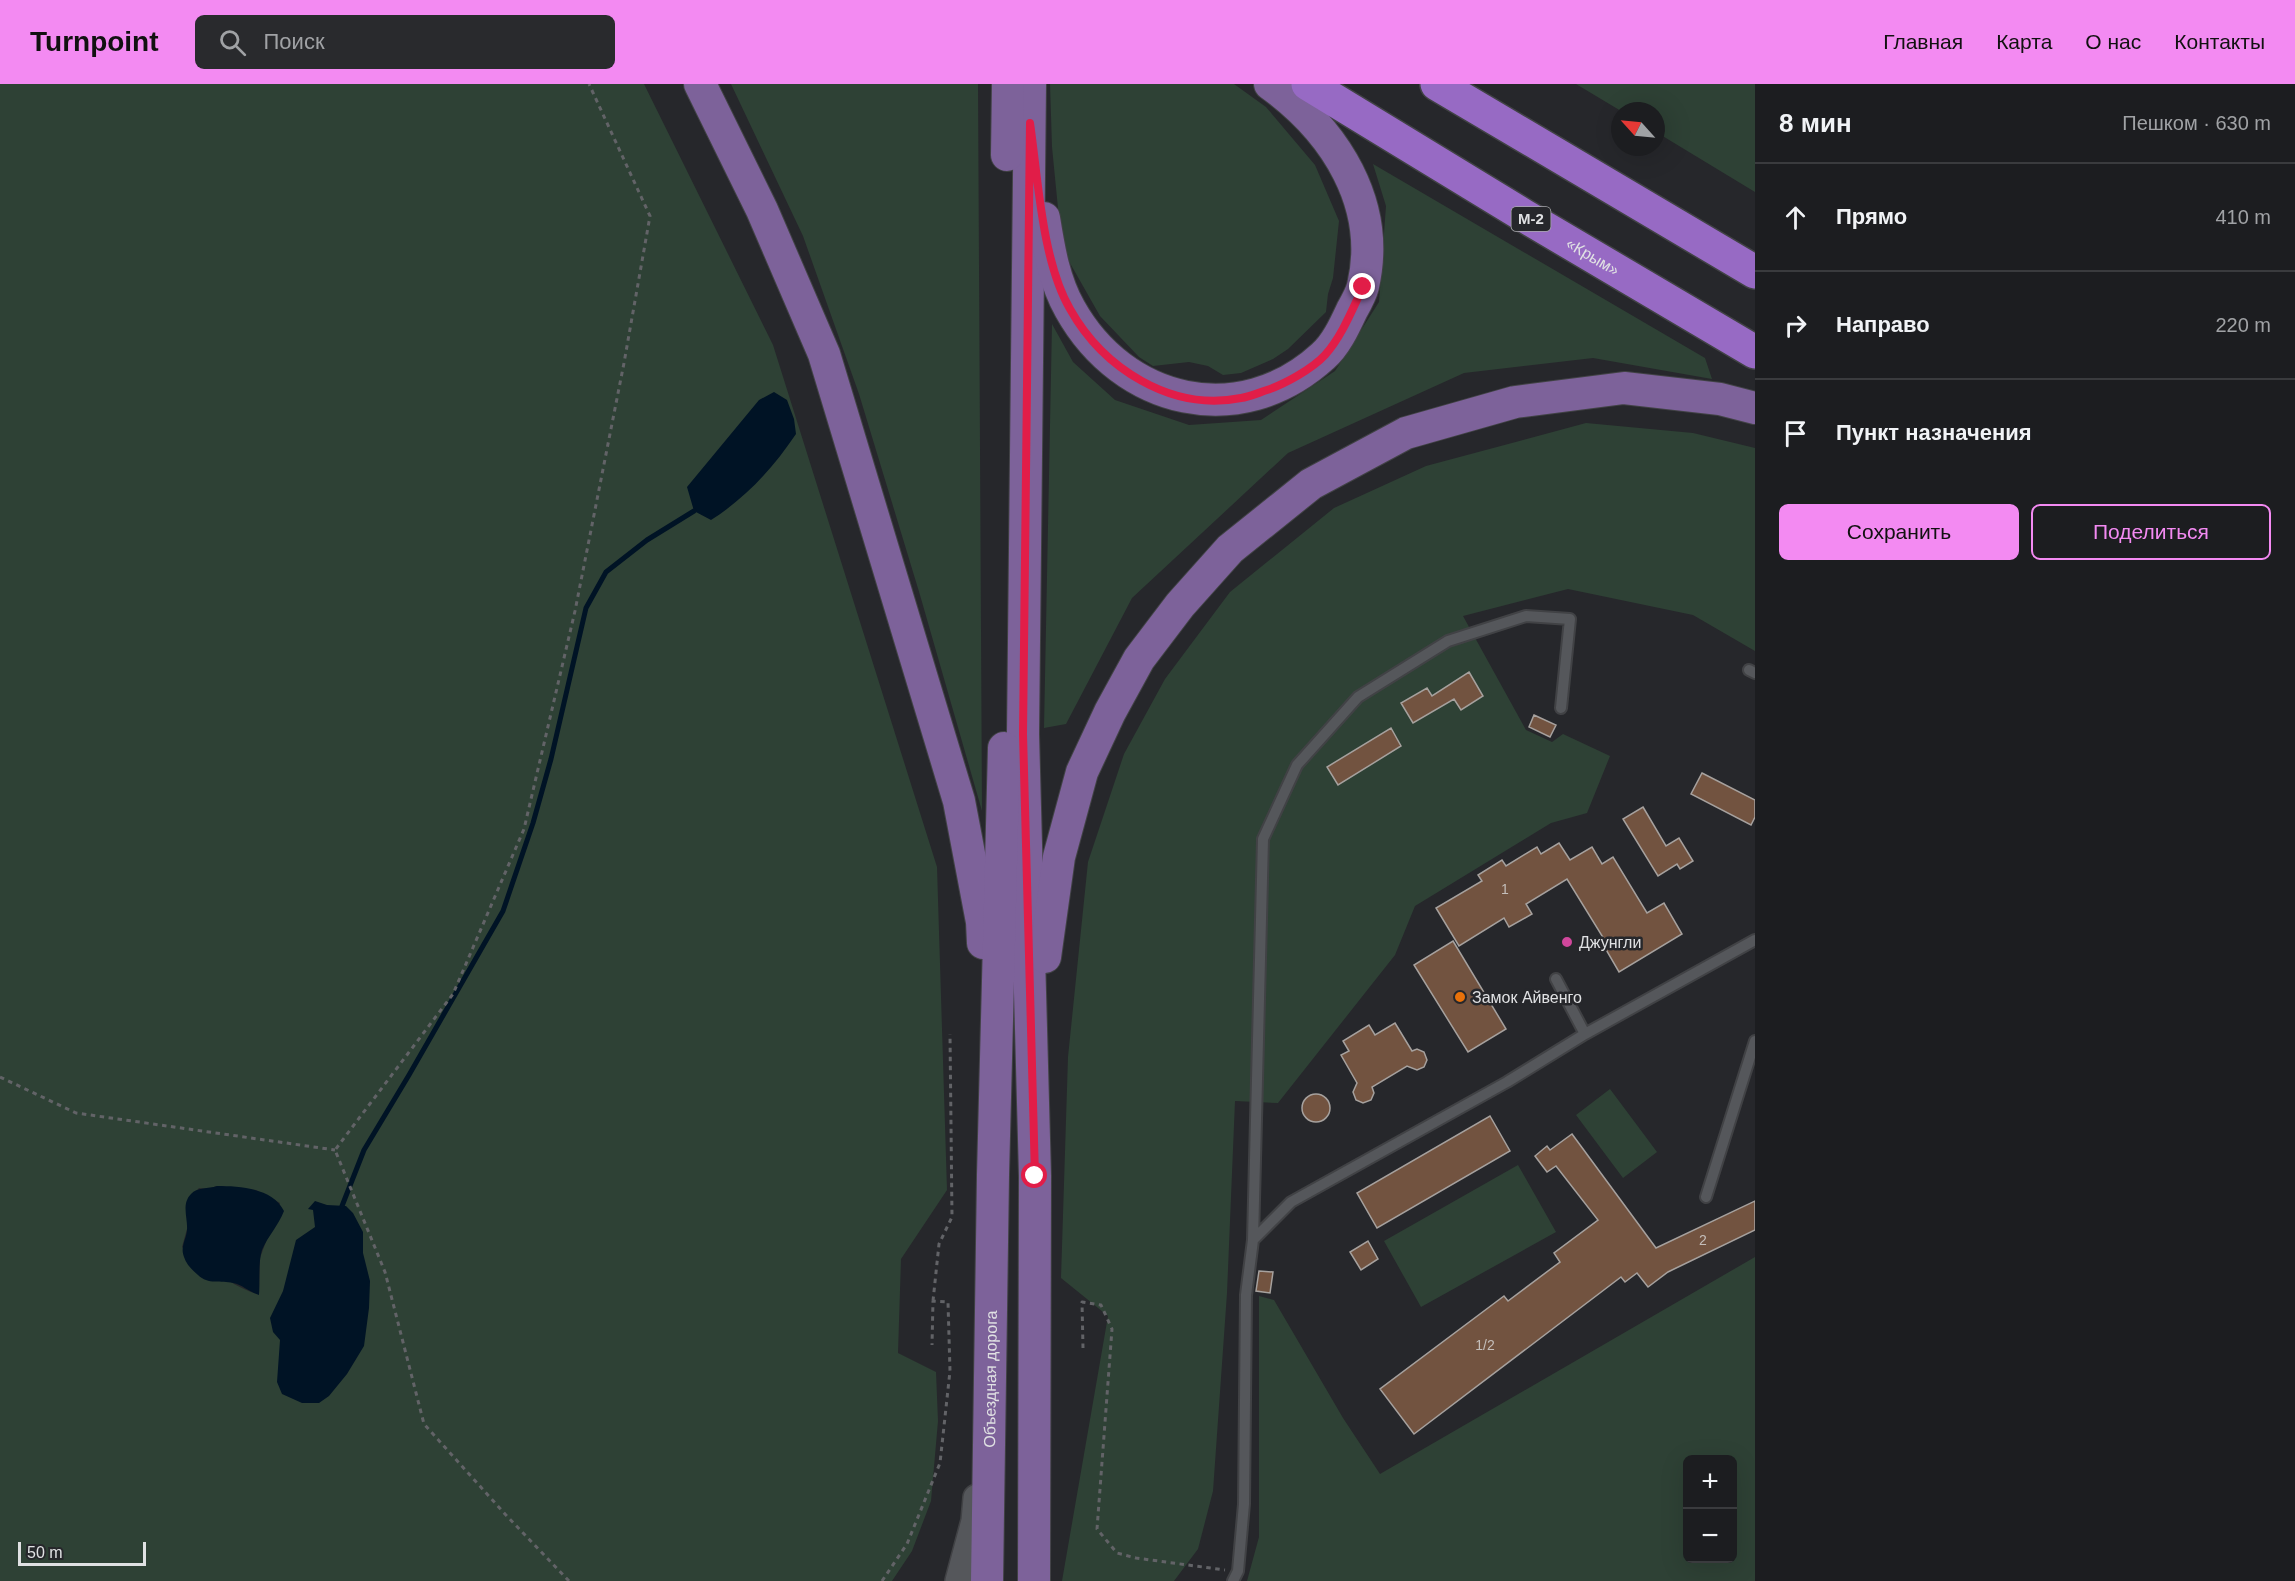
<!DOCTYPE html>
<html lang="ru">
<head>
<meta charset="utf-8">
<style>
	body { margin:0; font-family:Arial,sans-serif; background:#292a2d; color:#f1f3f6 }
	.controls { position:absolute; right:18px; bottom:18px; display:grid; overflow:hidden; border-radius:9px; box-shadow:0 6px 24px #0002 }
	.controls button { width:54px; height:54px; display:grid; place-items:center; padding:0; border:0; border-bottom:2px solid #3a3b3e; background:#1c1d20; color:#f1f3f6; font:30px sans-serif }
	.compass { position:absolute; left:1611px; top:18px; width:54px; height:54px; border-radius:50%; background:#1c1d20; box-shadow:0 6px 24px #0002; rotate:297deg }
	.scale { position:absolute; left:18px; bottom:15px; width:128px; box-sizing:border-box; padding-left:6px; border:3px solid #e0e1e3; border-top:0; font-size:16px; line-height:21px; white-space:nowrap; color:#e0e1e3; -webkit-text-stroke:4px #26272b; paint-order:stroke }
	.stop { position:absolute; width:18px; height:18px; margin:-14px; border:4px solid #e11d48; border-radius:50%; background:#fff }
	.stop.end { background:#e11d48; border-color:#fff; box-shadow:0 2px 6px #0008 }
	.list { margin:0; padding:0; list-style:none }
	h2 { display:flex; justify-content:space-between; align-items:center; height:78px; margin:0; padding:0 24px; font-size:26px }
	h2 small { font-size:20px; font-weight:400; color:#a0a2a5 }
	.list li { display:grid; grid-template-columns:39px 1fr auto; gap:18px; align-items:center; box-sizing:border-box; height:108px; padding:0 24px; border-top:2px solid #3a3b3e }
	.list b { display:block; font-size:22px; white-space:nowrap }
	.list em { font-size:20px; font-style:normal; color:#a0a2a5 }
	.actions { display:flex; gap:12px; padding:18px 24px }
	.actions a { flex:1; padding:14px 0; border:2px solid #f38af2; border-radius:9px; text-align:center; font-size:21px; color:#f38af2 }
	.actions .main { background:#f38af2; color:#111 }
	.icon { flex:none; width:33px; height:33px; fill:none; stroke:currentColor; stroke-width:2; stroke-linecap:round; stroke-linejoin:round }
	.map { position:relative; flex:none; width:1755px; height:1497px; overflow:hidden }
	header { display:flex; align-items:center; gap:36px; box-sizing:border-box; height:84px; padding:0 30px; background:#f38af2; color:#111 }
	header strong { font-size:28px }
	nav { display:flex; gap:33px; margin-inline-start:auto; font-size:21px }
	.search { width:420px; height:54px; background:#292a2d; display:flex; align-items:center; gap:15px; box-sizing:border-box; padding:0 21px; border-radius:9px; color:#a0a2a5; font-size:22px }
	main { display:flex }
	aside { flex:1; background:#1c1d20 }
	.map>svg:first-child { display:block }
	.green { fill:#2e4135; fill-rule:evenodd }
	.water { fill:#001325 }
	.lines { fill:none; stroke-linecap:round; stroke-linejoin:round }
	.stream { stroke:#001325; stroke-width:5 }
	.building { fill:#725340; stroke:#a6a19e; stroke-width:1.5 }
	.service-casing { stroke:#414245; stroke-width:14 }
	.secondary-casing { stroke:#414245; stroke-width:30 }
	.primary-casing { stroke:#414245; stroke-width:34 }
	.motorway-casing { stroke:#414245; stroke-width:36 }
	.path { stroke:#626367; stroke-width:3; stroke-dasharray:4.5 4.5; stroke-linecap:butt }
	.service { stroke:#55575b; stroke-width:10 }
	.secondary { stroke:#55575b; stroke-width:27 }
	.primary { stroke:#7d629a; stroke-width:32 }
	.motorway { stroke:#976ac4; stroke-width:33 }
	.route { stroke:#e11d48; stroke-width:8 }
	.hotel-dot { fill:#d1479c; stroke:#26272b; stroke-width:2 }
	.food-dot { fill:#e8710a; stroke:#26272b; stroke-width:2 }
	.labels { text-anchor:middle; stroke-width:5; stroke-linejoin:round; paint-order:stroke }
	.number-label { font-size:14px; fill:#c4beba }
	.shield { fill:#26272b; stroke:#a8a9ac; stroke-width:1.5 }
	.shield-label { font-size:15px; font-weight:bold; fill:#e0e1e3 }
	.street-label { font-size:16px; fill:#e0e1e3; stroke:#26272b }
	.poi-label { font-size:16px; fill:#e0e1e3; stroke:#26272b; text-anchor:start }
</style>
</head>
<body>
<header>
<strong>Turnpoint</strong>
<div class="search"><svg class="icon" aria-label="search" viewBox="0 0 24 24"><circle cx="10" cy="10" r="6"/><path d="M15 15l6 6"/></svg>Поиск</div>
<nav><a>Главная</a><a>Карта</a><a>О нас</a><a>Контакты</a></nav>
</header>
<main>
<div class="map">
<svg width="1755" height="1497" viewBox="0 0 1755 1497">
	<rect width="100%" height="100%" fill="#26272b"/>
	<path class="green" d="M 0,0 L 644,0 L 773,261 L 937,783 L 947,1106 L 901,1175 L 898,1269 L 936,1288 L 938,1337 L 931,1417 L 912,1467 L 892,1497 L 0,1497 ZM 217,1102 L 256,1106 L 280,1119 L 260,1174 L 259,1210 C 235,1206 202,1177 182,1163 L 187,1145 L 187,1117 L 199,1104 L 208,1105 Z
		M 731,0 L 978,0 L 982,727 L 920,511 L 859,310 L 803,152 Z
		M 1050,0 L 1234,0 L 1266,23 L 1315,81 L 1339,137 L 1333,194 L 1328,210 L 1326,228 L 1288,265 L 1273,275 L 1241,289 L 1223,291 L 1208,282 L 1189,278 L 1153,282 L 1139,273 L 1100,232 L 1062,165 L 1052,63 Z
		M 1576,0 L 1755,0 L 1755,108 L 1656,48 L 1656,27 L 1621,27 Z
		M 1373,80 L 1705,274 L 1712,295 L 1593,274 L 1464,289 L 1288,369 L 1132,514 L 1066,640 L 1044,644 L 1052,240 L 1073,278 L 1115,316 L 1189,341 L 1261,336 L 1335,287 L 1379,218 L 1386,122 Z
		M 1586,339 L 1693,349 L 1755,364 L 1755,567 L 1693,531 L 1568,505 L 1463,532 L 1526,646 L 1552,658 L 1563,650 L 1610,672 L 1587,729 L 1551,739 L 1415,822 L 1395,871 L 1278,1019 L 1235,1017 L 1227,1209 L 1213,1407 L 1198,1465 L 1174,1497 L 1062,1497 L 1108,1232 L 1061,1194 L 1068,973 L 1088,778 L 1124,670 L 1165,595 L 1230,508 L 1334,424 L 1426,382 Z
		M 1610,1005 L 1657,1068 L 1623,1094 L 1576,1031 Z
		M 1518,1081 L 1556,1148 L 1421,1223 L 1384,1157 Z
		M 1755,1173 L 1755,1497 L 1247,1497 L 1259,1453 L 1259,1212 L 1274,1216 L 1343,1334 L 1380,1390 ZM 1688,1376 L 1732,1376 L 1732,1474 L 1688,1474 Z"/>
	<path class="water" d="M 774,308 L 787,316 L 794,335 L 796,350 C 773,384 746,414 711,436 L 694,427 L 687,403 L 759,316 Z
		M 217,1102 C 239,1102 273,1104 284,1127 C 278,1142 268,1152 262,1166 C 258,1179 260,1197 259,1211 C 249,1208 243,1201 233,1199 C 221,1196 208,1201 198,1191 C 192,1186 186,1180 184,1173 C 180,1163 186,1156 187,1146 C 188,1134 181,1120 191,1110 C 197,1103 208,1105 217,1102 Z
		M 315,1117 L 327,1121 L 346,1122 L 353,1129 L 363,1148 L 363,1169 L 370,1197 L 369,1224 L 364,1262 L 347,1290 L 329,1312 L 319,1319 L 302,1319 L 282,1310 L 277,1298 L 280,1256 L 273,1248 L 270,1234 L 283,1207 L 296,1156 L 315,1143 L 313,1126 L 308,1125 Z"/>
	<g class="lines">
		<path class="stream" d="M 342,1122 L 364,1066 L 409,991 L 503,827 L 533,739 L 551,675 L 586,524 L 606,488 L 647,456 L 694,427"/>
	</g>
	<path class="building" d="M 1469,588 L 1483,612 L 1461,626 L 1454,615 L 1413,639 L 1401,619 L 1427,604 L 1432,612 Z
		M 1534,631 L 1556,641 L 1550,653 L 1529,643 Z
		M 1391,644 L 1401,662 L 1338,701 L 1327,683 Z
		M 1702,689 L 1755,716 L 1755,733 L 1751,741 L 1691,710 Z
		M 1643,723 L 1666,762 L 1679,754 L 1693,777 L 1680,785 L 1677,780 L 1658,792 L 1623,735 Z
		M 1559,759 L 1570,776 L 1592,763 L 1602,780 L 1613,773 L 1647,829 L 1664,819 L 1682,850 L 1619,888 L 1601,857 L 1604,855 L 1567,795 L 1526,820 L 1532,830 L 1509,843 L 1504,834 L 1459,862 L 1436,824 L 1482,797 L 1478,791 L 1502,776 L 1506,782 L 1537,763 L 1541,770 Z
		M 1453,857 L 1506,945 L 1468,968 L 1414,881 Z
		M 1395,939 L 1412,967 L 1417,965 L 1424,968 L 1427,976 L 1424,983 L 1417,986 L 1407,982 L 1372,1003 L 1374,1009 L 1371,1016 L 1363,1019 L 1356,1016 L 1353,1008 L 1357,999 L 1341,971 L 1349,967 L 1343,957 L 1369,941 L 1375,951 Z
		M1302 1024a14 14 0 1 1 28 0a14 14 0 1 1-28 0Z
		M 1490,1032 L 1510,1067 L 1377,1144 L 1357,1109 Z
		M 1572,1050 L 1656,1164 L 1755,1117 L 1755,1146 L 1668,1188 L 1648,1203 L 1637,1189 L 1625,1198 L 1621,1193 L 1414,1350 L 1380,1305 L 1504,1212 L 1508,1217 L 1560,1178 L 1554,1169 L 1598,1136 L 1556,1082 L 1547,1088 L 1535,1072 L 1547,1062 L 1550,1066 Z
		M 1368,1157 L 1378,1175 L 1361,1186 L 1350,1168 Z
		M 1259,1187 L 1273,1188 L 1270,1209 L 1256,1207 Z"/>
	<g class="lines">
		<defs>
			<path id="service" d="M 1749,586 L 1755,589
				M 1556,895 L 1585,950
				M 1706,1113 L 1755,957
				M 1253,1156 L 1263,755 L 1297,681 L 1358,613 L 1448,557 L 1526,532 L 1570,535 L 1561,624
				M 1233,1497 L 1238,1487 L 1244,1420 L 1246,1211 L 1253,1156 L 1291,1118 L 1507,998 L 1585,950 L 1755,856"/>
			<path id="secondary" d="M 959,1497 L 975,1437 L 977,1414"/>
			<g id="primary">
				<path d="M 700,0 L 762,126 L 824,270 L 959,717 L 982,838 L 983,859"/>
				<path d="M 1030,0 L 1023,650 L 1035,1092 L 1034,1497"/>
				<path d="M 1007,71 L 1008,0"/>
				<path d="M 1044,134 C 1049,165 1054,197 1070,225 C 1123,320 1240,348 1323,272 C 1336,261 1345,241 1352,226 C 1356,219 1361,210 1363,202 C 1382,120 1335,47 1270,0"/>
				<path d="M 1045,873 L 1059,773 L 1082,688 L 1110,628 L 1139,575 L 1180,521 L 1230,465 L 1311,400 L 1406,349 L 1515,318 L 1624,304 L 1720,315 L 1755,324"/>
				<path id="s1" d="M 987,1497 L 993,1091 L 1004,664"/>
			</g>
			<g id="motorway">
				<path id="s2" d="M 1308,0 L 1523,131 L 1755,268"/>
				<path d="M 1437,0 L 1755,188"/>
			</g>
		</defs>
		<use href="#service" class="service-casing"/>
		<use href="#secondary" class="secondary-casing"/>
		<use href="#primary" class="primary-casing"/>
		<use href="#motorway" class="motorway-casing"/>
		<path class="path" d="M 0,993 L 76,1029 L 335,1066
			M 933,1217 L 939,1160 L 952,1133 L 950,950
			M 1083,1264 L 1082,1218 L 1101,1221 L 1112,1245 L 1097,1445 L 1117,1469 L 1136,1474 L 1225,1486
			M 569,1497 L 505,1430 L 424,1340 L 385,1188 L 335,1066 L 453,910 L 524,745 L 575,527 L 624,279 L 650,132 L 589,0
			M 882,1497 L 907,1460 L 940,1379 L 950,1287 L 948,1218 L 933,1217 L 932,1261"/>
		<use href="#service" class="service"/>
		<use href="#secondary" class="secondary"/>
		<use href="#primary" class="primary"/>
		<use href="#motorway" class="motorway"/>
	</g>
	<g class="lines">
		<path class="route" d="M 1035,1092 L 1023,650 L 1030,39 C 1038,94 1042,177 1070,225 C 1103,284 1171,328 1241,314 C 1249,313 1258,309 1267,306 C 1285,300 1312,285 1325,271 C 1342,252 1352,226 1363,203"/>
	</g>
	<circle class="hotel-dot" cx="1567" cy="858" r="6"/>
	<circle class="food-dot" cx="1460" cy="913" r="6"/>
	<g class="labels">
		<g class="number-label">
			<text x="1505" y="810">1</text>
			<text x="1703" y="1161">2</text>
			<text x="1485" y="1266">1/2</text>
		</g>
		<rect class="shield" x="1511.5" y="123" width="39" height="24" rx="4.5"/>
		<g class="shield-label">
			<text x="1531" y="140">М-2</text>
		</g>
		<g class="street-label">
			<text dy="6" stroke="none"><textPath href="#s2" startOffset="333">«Крым»</textPath></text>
			<text dy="6" stroke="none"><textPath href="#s1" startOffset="202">Объездная дорога</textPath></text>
		</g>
		<g class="poi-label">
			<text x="1579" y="864">Джунгли</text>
			<text x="1472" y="919">Замок Айвенго</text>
		</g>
	</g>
</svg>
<div class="controls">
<button>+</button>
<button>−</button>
</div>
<svg class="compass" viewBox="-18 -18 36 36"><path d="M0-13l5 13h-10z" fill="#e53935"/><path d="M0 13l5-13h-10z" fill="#a0a2a5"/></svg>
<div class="scale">50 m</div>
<div class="stop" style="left:1035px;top:1092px"></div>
<div class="stop end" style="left:1363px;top:203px"></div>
</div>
<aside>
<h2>8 мин<small>Пешком · 630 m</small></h2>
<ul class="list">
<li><svg class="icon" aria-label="ahead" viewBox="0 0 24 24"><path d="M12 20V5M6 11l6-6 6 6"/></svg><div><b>Прямо</b></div><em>410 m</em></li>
<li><svg class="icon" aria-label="right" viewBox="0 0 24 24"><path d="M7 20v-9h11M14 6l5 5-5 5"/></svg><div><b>Направо</b></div><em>220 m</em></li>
<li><svg class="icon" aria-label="arrive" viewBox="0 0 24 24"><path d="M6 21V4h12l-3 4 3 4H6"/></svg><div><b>Пункт назначения</b></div></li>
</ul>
<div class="actions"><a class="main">Сохранить</a><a>Поделиться</a></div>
</aside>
</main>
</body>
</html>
